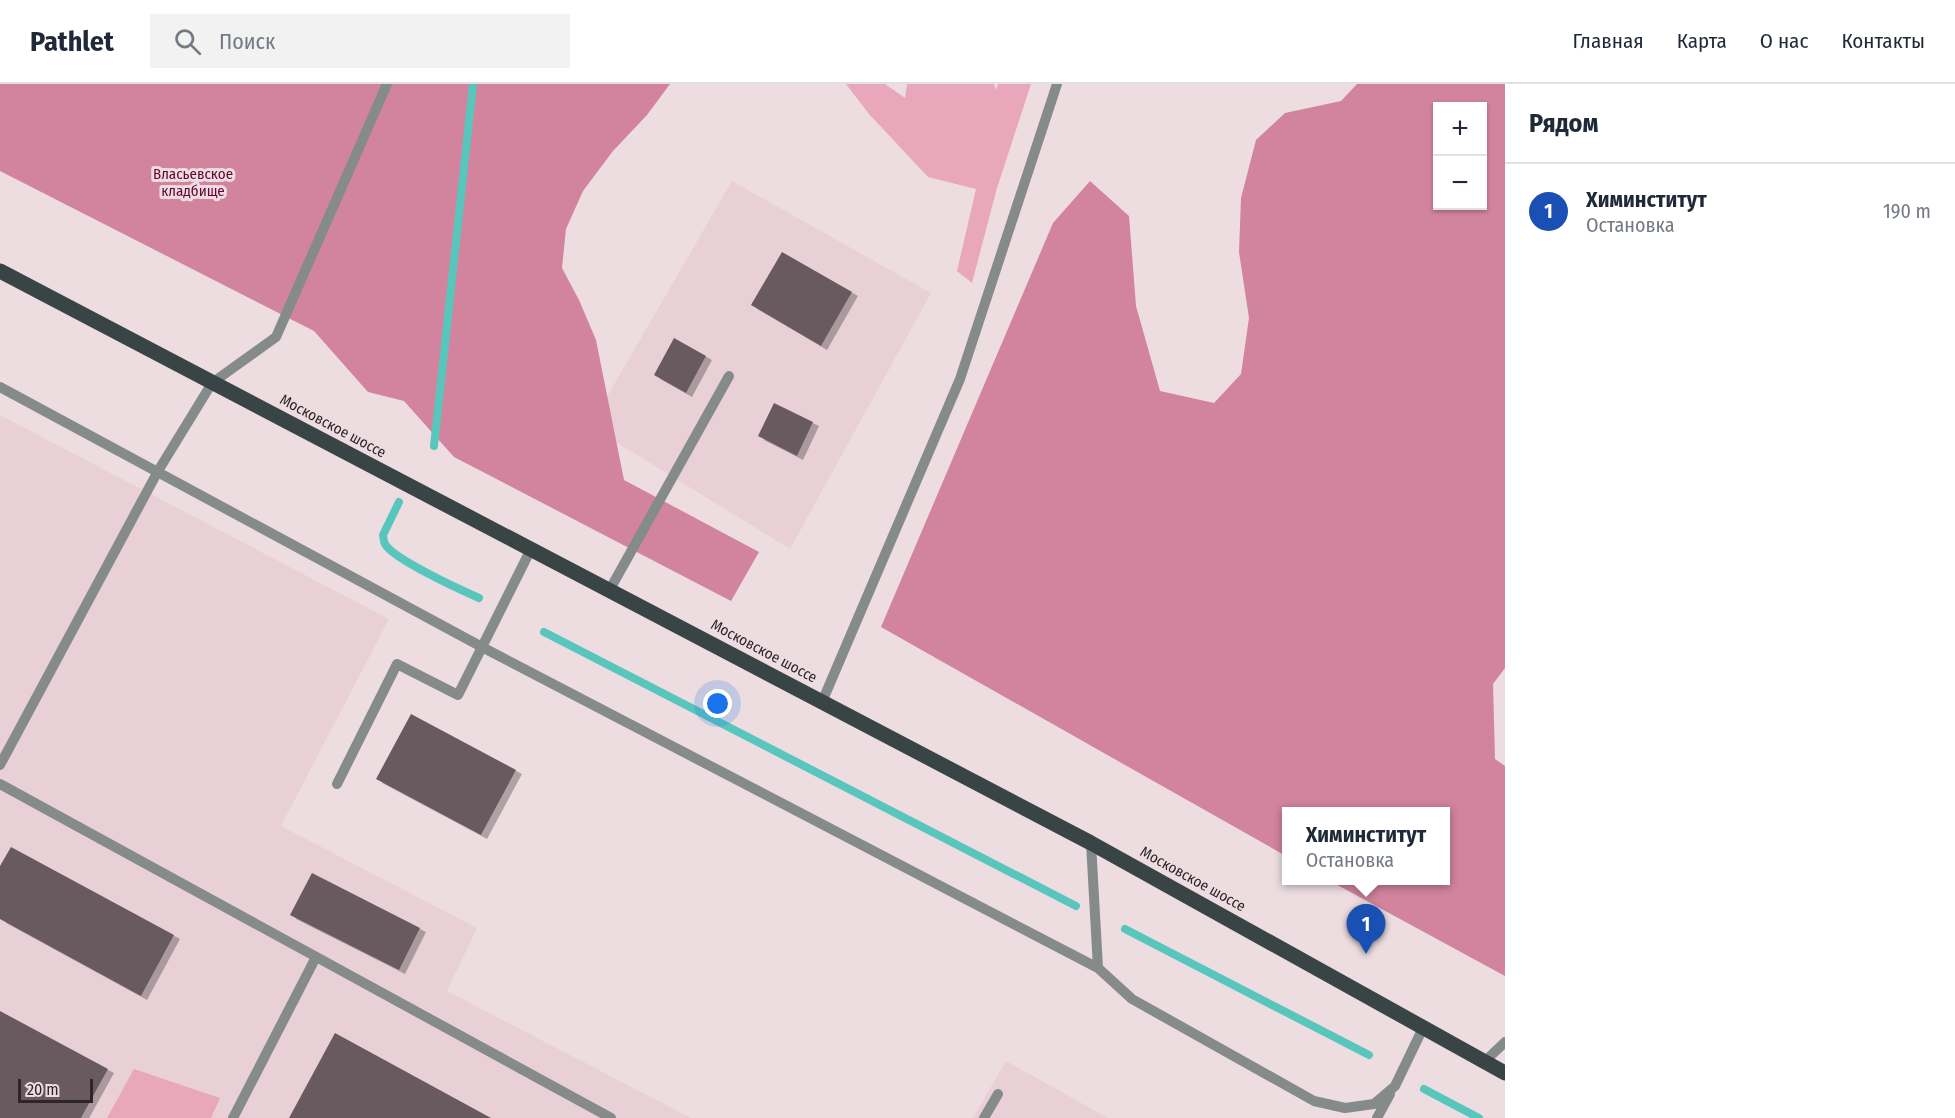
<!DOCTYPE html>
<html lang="ru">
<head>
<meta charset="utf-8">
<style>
	body { margin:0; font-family:"Fira Sans Condensed",sans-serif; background:#f2f2f3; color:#1f2937 }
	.controls { position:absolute; right:18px; top:18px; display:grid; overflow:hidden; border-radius:0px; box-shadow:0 2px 4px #0004 }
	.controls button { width:54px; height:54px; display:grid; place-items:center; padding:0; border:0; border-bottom:2px solid #e0e1e3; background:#fff; color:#1f2937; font:30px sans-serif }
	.scale { position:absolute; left:18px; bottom:15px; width:75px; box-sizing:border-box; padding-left:6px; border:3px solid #2c2628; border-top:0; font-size:16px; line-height:21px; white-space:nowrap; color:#2c2628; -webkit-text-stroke:4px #eddde1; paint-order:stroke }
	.you { position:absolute; left:718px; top:620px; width:21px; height:21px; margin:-15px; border:4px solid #fff; border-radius:50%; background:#1a73e8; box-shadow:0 0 0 9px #1a73e833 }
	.badge { display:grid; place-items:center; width:39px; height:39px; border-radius:50%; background:#3b827c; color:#fff; font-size:20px; font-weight:700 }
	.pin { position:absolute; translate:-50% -50px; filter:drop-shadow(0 2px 3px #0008) }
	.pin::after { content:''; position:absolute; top:32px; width:21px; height:18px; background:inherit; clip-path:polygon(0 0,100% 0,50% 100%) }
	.popup { position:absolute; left:1282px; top:723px; width:168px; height:78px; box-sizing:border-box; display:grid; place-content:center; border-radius:0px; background:#fff; filter:drop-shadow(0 2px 4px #0005); font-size:20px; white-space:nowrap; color:#747a83 }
	.popup b { font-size:22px; color:#1f2937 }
	.popup::after { content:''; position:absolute; left:50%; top:100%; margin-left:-12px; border:12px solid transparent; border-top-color:#fff }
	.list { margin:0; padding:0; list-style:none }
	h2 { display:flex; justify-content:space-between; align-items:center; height:78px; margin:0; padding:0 24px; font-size:26px }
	h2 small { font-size:20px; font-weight:400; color:#747a83 }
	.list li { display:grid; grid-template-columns:39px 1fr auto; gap:18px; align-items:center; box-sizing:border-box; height:96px; padding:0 24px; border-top:2px solid #e0e1e3 }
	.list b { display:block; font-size:22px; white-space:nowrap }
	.list p { margin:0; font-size:20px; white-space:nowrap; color:#747a83 }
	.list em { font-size:20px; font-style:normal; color:#747a83 }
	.icon { flex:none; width:33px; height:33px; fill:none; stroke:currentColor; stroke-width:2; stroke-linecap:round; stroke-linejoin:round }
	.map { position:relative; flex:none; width:1505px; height:1034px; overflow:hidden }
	header { display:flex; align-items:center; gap:36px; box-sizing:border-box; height:84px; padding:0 30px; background:#fff; border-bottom:2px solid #e0e1e3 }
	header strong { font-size:28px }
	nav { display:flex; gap:33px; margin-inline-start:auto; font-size:21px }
	.search { width:420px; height:54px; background:#f2f2f3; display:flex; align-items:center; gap:15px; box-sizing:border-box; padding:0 21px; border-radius:0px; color:#747a83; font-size:22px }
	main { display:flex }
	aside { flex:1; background:#fff }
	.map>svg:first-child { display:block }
	.built { fill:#e8d0d6 }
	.green { fill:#e8a7bb }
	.forest { fill:#d2839d; fill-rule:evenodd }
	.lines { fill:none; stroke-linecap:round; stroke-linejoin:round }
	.stream { stroke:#58c6bd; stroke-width:8 }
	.building { fill:#675a5e; filter:url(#shadow) }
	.lane { stroke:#848b8a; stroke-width:10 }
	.primary { stroke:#394544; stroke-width:15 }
	.labels { text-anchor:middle; stroke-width:6; stroke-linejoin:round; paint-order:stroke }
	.park-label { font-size:15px; fill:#650334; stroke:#eddde1 }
	.street-label { font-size:15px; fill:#2c2628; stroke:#eddde1 }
</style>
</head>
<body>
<header>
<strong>Pathlet</strong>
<div class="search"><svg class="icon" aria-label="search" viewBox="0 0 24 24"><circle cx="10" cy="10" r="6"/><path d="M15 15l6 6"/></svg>Поиск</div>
<nav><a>Главная</a><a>Карта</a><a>О нас</a><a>Контакты</a></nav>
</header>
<main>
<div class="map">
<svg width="1505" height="1034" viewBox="0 0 1505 1034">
	<defs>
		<filter id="shadow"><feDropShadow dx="6" dy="4" stdDeviation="0" flood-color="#0004"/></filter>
	</defs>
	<rect width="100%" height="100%" fill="#eddde1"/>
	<path class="built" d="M 732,97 L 931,209 L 790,465 L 590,342 Z
		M 0,331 L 389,535 L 281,742 L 477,844 L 447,907 L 691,1034 L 0,1034 Z
		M 1006,977 L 1108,1034 L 973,1034 Z"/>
	<path class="green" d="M 846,0 L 885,0 L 905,14 L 907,0 L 994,0 L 996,6 L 998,0 L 1031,0 L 997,104 L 972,199 L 957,187 L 976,105 L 928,93 L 869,30 Z
		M 134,985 L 220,1014 L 211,1034 L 107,1034 Z"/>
	<path class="forest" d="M 0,0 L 670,0 L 647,31 L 613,67 L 583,107 L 566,145 L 562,184 L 579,216 L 596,256 L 624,396 L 759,468 L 731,517 L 454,373 L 404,317 L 368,308 L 314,247 L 0,87 Z
		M 1357,0 L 1505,0 L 1505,584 L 1493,600 L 1495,675 L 1505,682 L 1505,892 L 1330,797 L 1446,796 L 1446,728 L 1286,728 L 1286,772 L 881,543 L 1053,139 L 1090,97 L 1129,132 L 1136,222 L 1160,307 L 1214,319 L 1241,290 L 1249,234 L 1239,168 L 1241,114 L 1256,56 L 1285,29 L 1341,17 ZM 1438,22 L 1482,22 L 1482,122 L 1438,122 Z"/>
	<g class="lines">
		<path class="stream" d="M 434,362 L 473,0
			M 399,418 L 383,451 C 384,454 383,457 385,460 C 393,475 461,506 479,514
			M 544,548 L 1076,822
			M 1125,845 L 1369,971
			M 1424,1005 L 1479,1034"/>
	</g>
	<path class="building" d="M 782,168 L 852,208 L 821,262 L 751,221 Z
		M 674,254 L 706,272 L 686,309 L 654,291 Z
		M 774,319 L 813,338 L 797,372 L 758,352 Z
		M 411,630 L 516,686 L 481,751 L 376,695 Z
		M 11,763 L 174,851 L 141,912 L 0,835 L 0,782 Z
		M 312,789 L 420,844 L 399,886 L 290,831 Z
		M 0,927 L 108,985 L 81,1034 L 0,1034 Z
		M 335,949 L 491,1034 L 289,1034 Z"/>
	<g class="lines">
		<path class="lane" d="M 0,303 L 482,563 L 1098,884
			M 609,507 L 729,292
			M 822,618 L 960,295 L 1057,0
			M 0,681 L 158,387 L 212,299 L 276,253 L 387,0
			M 0,700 L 611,1034
			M 337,700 L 397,580 L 458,611 L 531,465
			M 1091,759 L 1098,884 L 1132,915 L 1314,1017 L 1345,1024 L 1374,1020 L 1395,1002 L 1423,944
			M 1484,978 L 1505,958
			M 233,1034 L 316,873
			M 984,1034 L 998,1010
			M 1377,1034 L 1390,1010"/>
		<path class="primary" d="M 0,187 L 1091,759 L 1505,989"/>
	</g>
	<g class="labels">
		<g class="park-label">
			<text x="193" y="95">Власьевское<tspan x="193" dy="17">кладбище</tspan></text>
		</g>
		<g class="street-label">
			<text transform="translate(333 342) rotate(28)" y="5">Московское шоссе</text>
			<text transform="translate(764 567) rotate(28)" y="5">Московское шоссе</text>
			<text transform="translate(1193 795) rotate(29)" y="5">Московское шоссе</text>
		</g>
	</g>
</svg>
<div class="controls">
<button>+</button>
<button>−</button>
</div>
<div class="scale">20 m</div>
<div class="you"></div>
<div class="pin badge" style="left:1366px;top:870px;background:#1a4fb4">1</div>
<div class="popup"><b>Химинститут</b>Остановка</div>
</div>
<aside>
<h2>Рядом<small></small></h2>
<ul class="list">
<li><span class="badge" style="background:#1a4fb4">1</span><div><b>Химинститут</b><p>Остановка</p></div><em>190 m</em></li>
</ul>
</aside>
</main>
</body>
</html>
